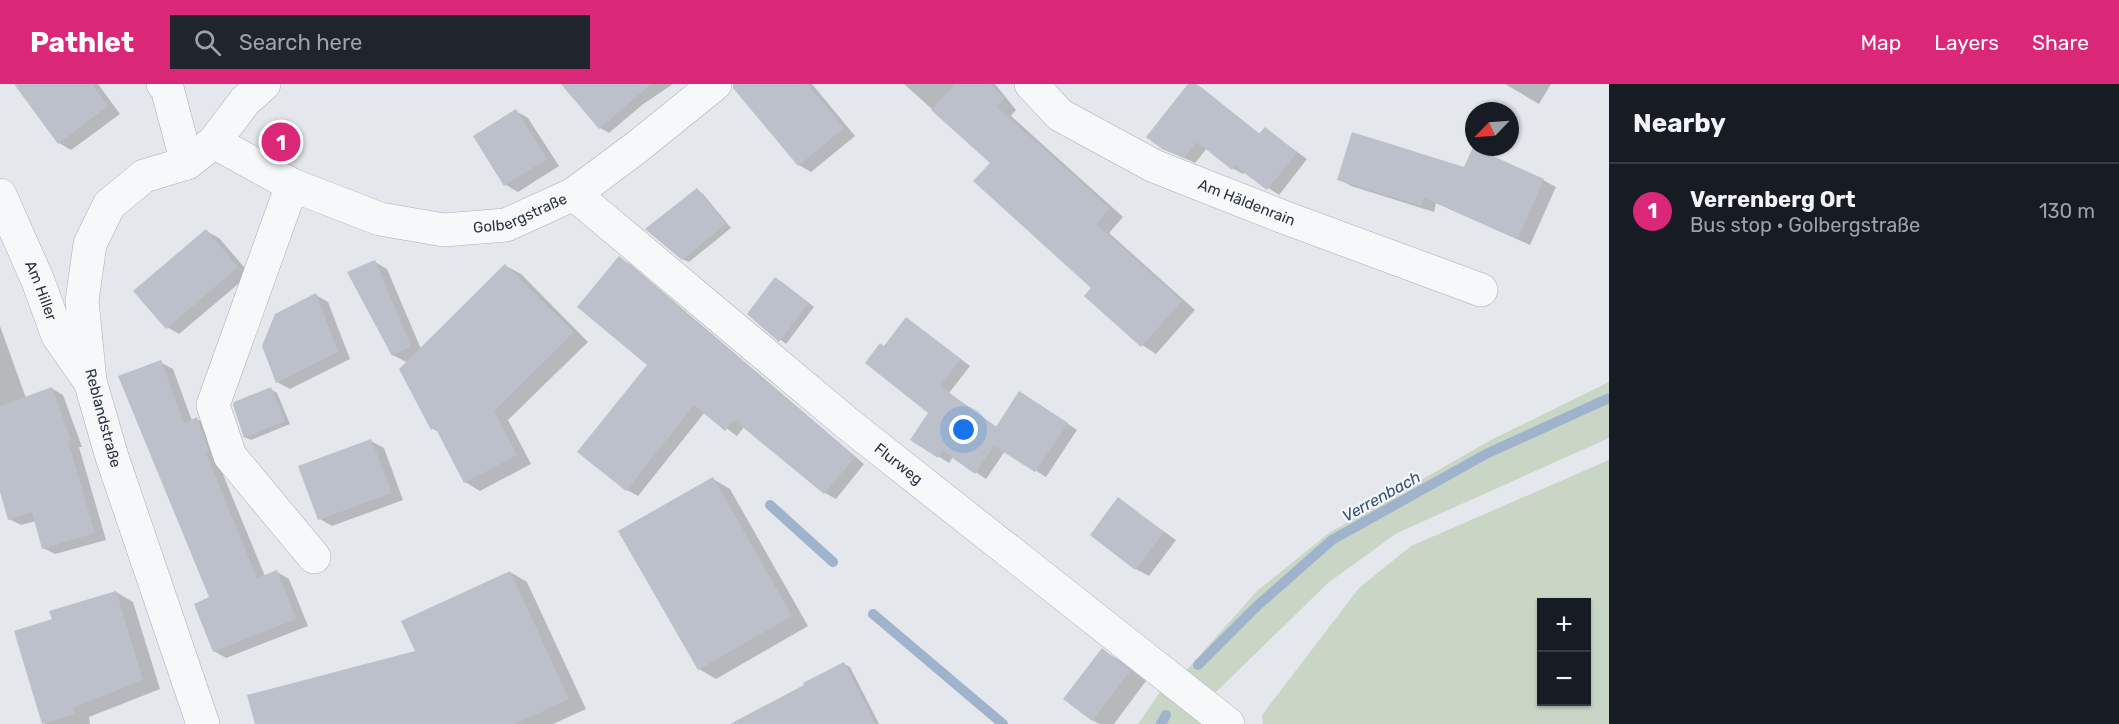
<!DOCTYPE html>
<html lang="en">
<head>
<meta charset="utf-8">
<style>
	body { margin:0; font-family:Rubik,sans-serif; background:#20242c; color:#f1f3f6 }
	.controls { position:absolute; right:18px; bottom:18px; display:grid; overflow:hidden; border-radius:0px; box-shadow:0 2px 4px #0004 }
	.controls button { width:54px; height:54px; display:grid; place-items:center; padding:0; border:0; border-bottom:2px solid #363941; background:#171b24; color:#f1f3f6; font:30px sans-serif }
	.compass { position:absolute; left:1465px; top:18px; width:54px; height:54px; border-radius:50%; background:#171b24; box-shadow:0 2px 4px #0004; rotate:245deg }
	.you { position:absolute; left:964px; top:346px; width:21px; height:21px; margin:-15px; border:4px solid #fff; border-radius:50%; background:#1a73e8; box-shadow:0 0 0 9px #1a73e833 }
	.badge { display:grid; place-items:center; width:39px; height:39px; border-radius:50%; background:#db2777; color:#fff; font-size:20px; font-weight:700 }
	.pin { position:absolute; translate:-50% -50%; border:3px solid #fff; box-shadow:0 2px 6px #0006 }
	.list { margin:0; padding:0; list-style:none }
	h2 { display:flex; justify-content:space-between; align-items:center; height:78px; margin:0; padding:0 24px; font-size:26px }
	h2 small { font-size:20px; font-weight:400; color:#9ea1a6 }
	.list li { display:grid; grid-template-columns:39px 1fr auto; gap:18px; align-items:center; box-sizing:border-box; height:96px; padding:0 24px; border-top:2px solid #363941 }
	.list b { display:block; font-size:22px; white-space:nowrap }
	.list p { margin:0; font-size:20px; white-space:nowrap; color:#9ea1a6 }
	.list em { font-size:20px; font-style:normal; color:#9ea1a6 }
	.icon { flex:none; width:33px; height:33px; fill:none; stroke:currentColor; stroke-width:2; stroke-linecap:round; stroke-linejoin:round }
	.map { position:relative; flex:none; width:1609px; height:640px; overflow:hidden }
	header { display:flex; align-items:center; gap:36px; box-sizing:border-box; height:84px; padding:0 30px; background:#db2777; color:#fff }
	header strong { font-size:28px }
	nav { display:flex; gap:33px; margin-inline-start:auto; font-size:21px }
	.search { width:420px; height:54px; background:#20242c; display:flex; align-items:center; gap:15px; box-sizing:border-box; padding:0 21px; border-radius:0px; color:#9ea1a6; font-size:22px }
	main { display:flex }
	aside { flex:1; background:#171b24 }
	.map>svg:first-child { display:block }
	.green { fill:#c9d6c5; fill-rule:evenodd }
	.shadow { fill:#0003 }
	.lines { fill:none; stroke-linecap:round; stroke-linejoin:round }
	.stream { stroke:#9fb4cc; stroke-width:10 }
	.building { fill:#bbc0ca }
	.minor-casing { stroke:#a9aeb7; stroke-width:34 }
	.minor { stroke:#f7f8fa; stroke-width:33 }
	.labels { text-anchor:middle; stroke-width:4.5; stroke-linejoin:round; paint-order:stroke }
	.street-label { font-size:15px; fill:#2b3445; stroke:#f4f6f9 }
	.water-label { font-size:16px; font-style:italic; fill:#34527a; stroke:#f4f6f9 }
</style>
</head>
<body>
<header>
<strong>Pathlet</strong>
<div class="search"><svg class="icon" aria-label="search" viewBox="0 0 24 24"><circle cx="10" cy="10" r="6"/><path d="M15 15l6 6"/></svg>Search here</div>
<nav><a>Map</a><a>Layers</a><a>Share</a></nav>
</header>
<main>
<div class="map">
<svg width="1609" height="640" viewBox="0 0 1609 640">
	<rect width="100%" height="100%" fill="#e4e7ec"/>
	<path class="green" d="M 1609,298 L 1609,354 L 1397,449 L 1328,499 L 1213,611 L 1184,589 L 1257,507 L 1329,449 L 1489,357 Z
		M 1609,376 L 1609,640 L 1263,640 L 1262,631 L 1359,504 L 1411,462 ZM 1586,518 L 1586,618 L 1542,618 L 1542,518 Z
		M 1164,602 L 1207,640 L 1138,640 Z"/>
	<path class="shadow" d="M 16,0 L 98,0 L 120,30 L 71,66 L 59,59 Z
		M 587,0 L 673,0 L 642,21 L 609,49 L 600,44 Z
		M 755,0 L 812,0 L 855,52 L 811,88 L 799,81 Z
		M 904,0 L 995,0 L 1016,26 L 1011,32 L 1123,133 L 1109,149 L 1195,226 L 1156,270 L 1142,261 L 992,79 Z
		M 1190,0 L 1195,0 L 1202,4 L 1261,51 L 1265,45 L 1307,75 L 1279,111 L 1245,88 L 1243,90 L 1232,84 L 1207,64 L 1195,79 L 1163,64 Z
		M 1505,0 L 1551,0 L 1539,20 Z
		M 516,27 L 528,34 L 559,82 L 518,108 L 506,101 Z
		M 1465,85 L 1543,96 L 1556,103 L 1530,161 L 1436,119 L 1434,128 L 1351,102 L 1339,95 Z
		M 697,106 L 703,110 L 731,144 L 689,178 L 682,175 Z
		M 206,147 L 219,154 L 250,190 L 179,250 L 167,243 Z
		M 619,174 L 630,180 L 864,380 L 836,415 L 825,409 L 745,342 L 737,352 L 705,328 L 638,412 L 627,406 L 649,281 Z
		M 375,178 L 387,185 L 421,265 L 506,182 L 521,190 L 588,258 L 508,336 L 531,380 L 480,407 L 465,398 L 439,348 L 433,345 L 408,279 L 393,271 Z
		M 782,198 L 814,223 L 786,260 L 749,230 Z
		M 316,211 L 328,218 L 350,275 L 290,305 L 277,298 Z
		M 907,235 L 970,282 L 949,309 L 998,344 L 1030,315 L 1077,346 L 1046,393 L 1005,367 L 986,395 L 953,373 L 949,379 L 912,355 L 930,328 L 885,264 Z
		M 0,242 L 26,314 L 51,304 L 63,311 L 82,363 L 79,363 L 106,456 L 55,470 L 43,464 L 36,437 L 21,441 L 9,435 L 0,403 Z
		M 160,278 L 173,285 L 192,337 L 197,335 L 209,342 L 217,376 L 265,492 L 277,488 L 289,495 L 308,542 L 226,574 L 214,567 L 211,514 Z
		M 271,305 L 277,309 L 290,340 L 251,356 L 245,353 Z
		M 371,357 L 384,364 L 403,416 L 332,442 L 320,435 Z
		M 713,395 L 730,405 L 808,542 L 716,595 L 699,585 Z
		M 1118,415 L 1176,456 L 1149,492 L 1136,485 L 1092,450 Z
		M 510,488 L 527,498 L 586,625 L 553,640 L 451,640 Z
		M 116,508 L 133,518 L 160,605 L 89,633 L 90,640 L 45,640 L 54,536 Z
		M 1102,566 L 1119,576 L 1146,597 L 1114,640 L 1099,640 L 1092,636 Z
		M 844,580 L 850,583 L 879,640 L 732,640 Z"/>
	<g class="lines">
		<path class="stream" d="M 770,421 L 833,478
			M 873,530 L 1003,640
			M 1198,581 L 1257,522 L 1332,456 L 1486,370 L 1609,314
			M 1161,640 L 1166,631"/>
	</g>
	<path class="building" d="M 14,0 L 92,0 L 108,22 L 58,60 Z
		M 561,0 L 651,0 L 599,45 Z
		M 733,0 L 807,0 L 844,44 L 798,82 L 733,4 Z
		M 955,0 L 990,0 L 1005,14 L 997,23 L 1110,124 L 1096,140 L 1182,217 L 1141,263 L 1084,212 L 1091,204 L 973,97 L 990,79 L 931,26 Z
		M 1188,0 L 1196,0 L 1259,50 L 1265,43 L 1297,68 L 1267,106 L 1235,82 L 1232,86 L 1197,58 L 1184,74 L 1162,65 L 1146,53 Z
		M 516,25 L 547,75 L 504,102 L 473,52 Z
		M 1352,48 L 1464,83 L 1473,63 L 1544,95 L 1518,155 L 1424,114 L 1421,122 L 1337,96 Z
		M 697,104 L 726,140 L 682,176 L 645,145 Z
		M 206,145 L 238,183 L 166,245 L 133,207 Z
		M 619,172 L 855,373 L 824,410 L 734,336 L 725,347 L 694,321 L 626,407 L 577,368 L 647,281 L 577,223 Z
		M 375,176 L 411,262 L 392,272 L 347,188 Z
		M 505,180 L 574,248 L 494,327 L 517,371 L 464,399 L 435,343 L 431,346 L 399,285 Z
		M 775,193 L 809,219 L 779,258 L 747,230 Z
		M 316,209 L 338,268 L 276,299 L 262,262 L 275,230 Z
		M 906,233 L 961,275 L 940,302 L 996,343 L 1019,307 L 1068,339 L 1035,388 L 994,362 L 975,390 L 943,367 L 938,374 L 910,356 L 928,329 L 865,279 L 880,259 L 884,262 Z
		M 161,276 L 184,339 L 197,333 L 209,368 L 206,369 L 257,494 L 277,486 L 296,535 L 213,568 L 194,520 L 209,513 L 118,292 Z
		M 52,303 L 71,356 L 68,357 L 95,449 L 42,465 L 32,428 L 8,436 L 0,408 L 0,322 Z
		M 271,303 L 285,337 L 244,354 L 233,321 L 234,318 Z
		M 371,355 L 392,409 L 318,436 L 298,382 Z
		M 713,393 L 792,532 L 698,586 L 618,447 Z
		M 1118,413 L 1164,448 L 1135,486 L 1090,451 Z
		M 510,487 L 569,615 L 515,640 L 255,640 L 247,611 L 415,567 L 401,537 Z
		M 116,507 L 143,596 L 73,624 L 75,630 L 42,640 L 14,547 L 52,535 L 49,527 Z
		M 1102,564 L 1130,587 L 1092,637 L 1063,615 Z
		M 844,578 L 876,640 L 730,640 L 804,601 L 803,599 Z"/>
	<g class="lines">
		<defs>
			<g id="minor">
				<path d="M 163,0 L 167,4 L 187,79"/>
				<path id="s1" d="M 1031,0 L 1060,31 L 1154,82 L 1286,134 L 1481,206"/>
				<path id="s2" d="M 214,58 L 292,101 L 380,135 L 444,146 L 506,141 L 574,110 L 637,63 L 715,0"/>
				<path d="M 292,101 L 213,321 L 230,372 L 314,473"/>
				<path id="s3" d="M 574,110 L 848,340 L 1228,640"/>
				<path id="s4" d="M 0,111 L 38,197 L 58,252 L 89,296"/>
				<path d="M 203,640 L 112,373 L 90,297 L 82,217 L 90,160 L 109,121 L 144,92 L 187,79 L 214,58 L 245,17 L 264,0"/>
			</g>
		</defs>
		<use href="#minor" class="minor-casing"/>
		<use href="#minor" class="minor"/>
	</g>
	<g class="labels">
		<g class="street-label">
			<text dy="5" stroke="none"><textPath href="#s1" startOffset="249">Am Häldenrain</textPath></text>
			<text dy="5" stroke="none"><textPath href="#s2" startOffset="327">Golbergstraße</textPath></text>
			<text dy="5" stroke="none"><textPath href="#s4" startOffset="104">Am Hiller</textPath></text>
			<text transform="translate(103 334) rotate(75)" y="5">Reblandstraße</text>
			<text dy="5" stroke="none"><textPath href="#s3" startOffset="422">Flurweg</textPath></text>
		</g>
		<g class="water-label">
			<text transform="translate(1381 412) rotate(-29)" y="6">Verrenbach</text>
		</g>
	</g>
</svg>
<div class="controls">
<button>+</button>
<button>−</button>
</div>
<svg class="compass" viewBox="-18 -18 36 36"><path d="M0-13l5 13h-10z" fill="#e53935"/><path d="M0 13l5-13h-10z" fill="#9ea1a6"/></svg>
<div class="you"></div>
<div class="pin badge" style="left:281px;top:58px">1</div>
</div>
<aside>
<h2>Nearby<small></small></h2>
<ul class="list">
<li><span class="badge">1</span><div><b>Verrenberg Ort</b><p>Bus stop · Golbergstraße</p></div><em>130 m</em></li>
</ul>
</aside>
</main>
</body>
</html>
